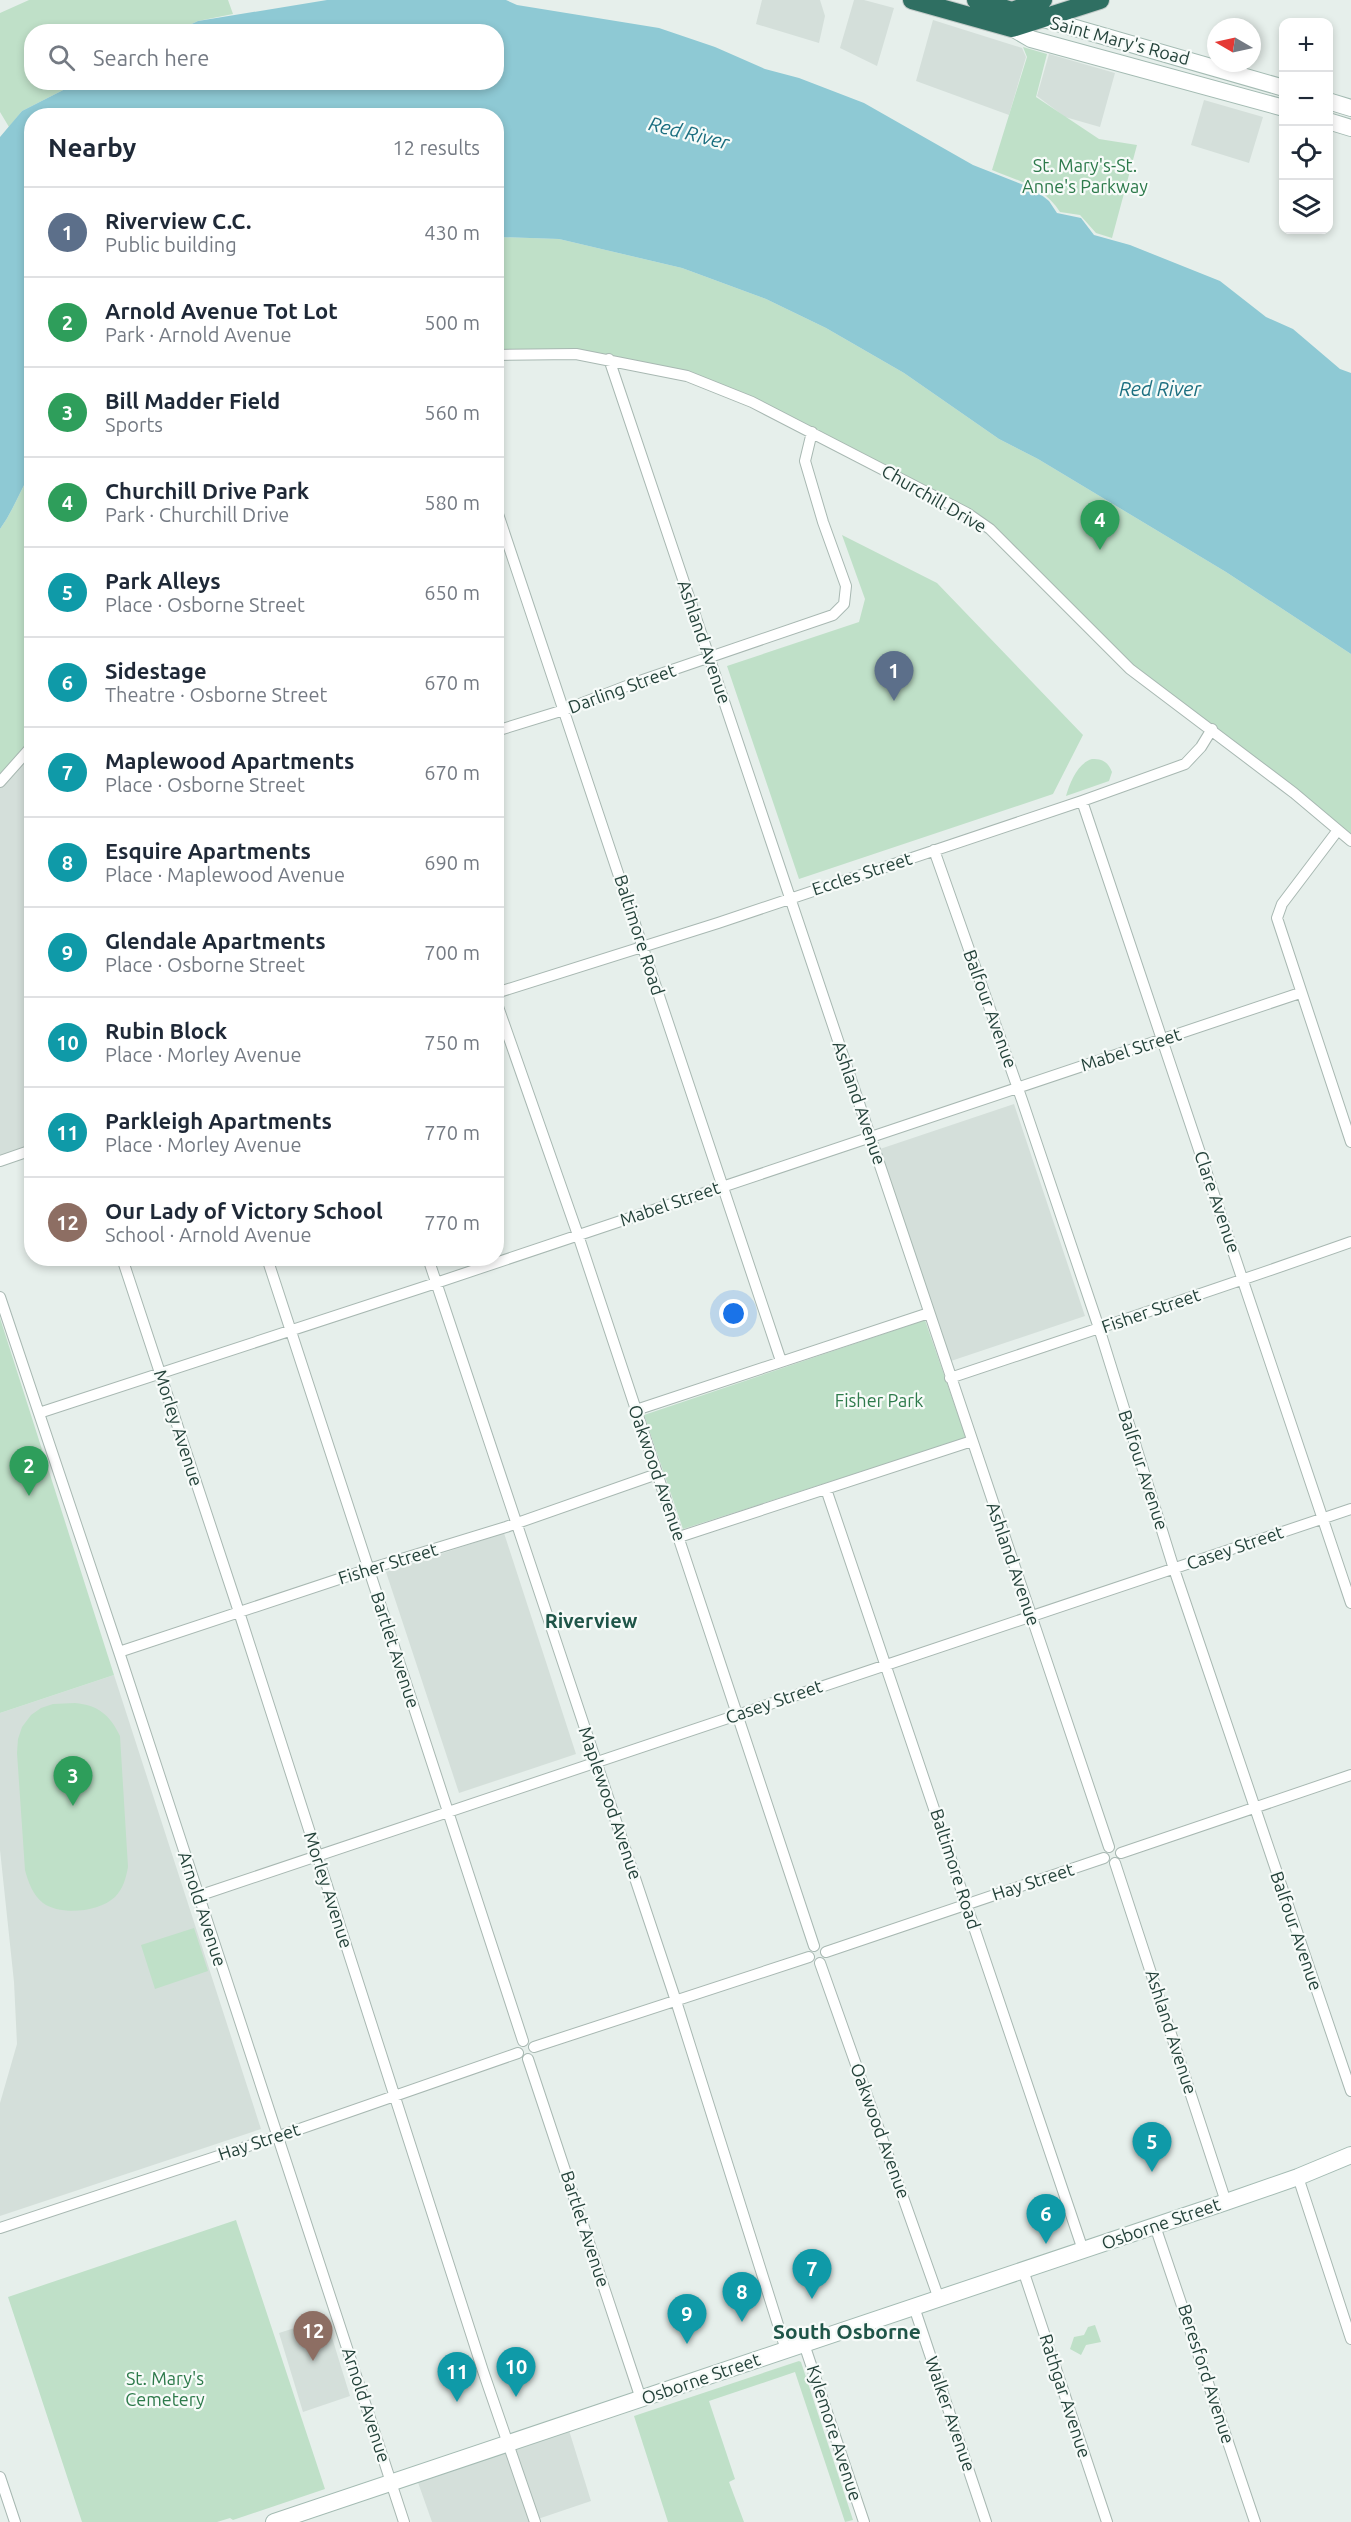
<!DOCTYPE html>
<html lang="en">
<head>
<meta charset="utf-8">
<style>
	body { margin:0; font-family:Ubuntu,sans-serif; background:#f6f6f7; color:#1f2937 }
	.controls { position:absolute; right:18px; top:18px; display:grid; overflow:hidden; border-radius:12px; box-shadow:0 3px 9px #0003 }
	.controls button { width:54px; height:54px; display:grid; place-items:center; padding:0; border:0; border-bottom:2px solid #e0e1e3; background:#fff; color:#1f2937; font:30px sans-serif }
	.compass { position:absolute; left:1207px; top:18px; width:54px; height:54px; border-radius:50%; background:#fff; box-shadow:0 3px 9px #0003; rotate:279deg }
	.you { position:absolute; left:734px; top:1314px; width:21px; height:21px; margin:-15px; border:4px solid #fff; border-radius:50%; background:#1a73e8; box-shadow:0 0 0 9px #1a73e833 }
	.badge { display:grid; place-items:center; width:39px; height:39px; border-radius:50%; background:#db2777; color:#fff; font-size:20px; font-weight:700 }
	.pin { position:absolute; translate:-50% -50px; filter:drop-shadow(0 2px 3px #0008) }
	.pin::after { content:''; position:absolute; top:32px; width:21px; height:18px; background:inherit; clip-path:polygon(0 0,100% 0,50% 100%) }
	.list { margin:0; padding:0; list-style:none }
	h2 { display:flex; justify-content:space-between; align-items:center; height:78px; margin:0; padding:0 24px; font-size:26px }
	h2 small { font-size:20px; font-weight:400; color:#747a83 }
	.list li { display:grid; grid-template-columns:39px 1fr auto; gap:18px; align-items:center; box-sizing:border-box; height:90px; padding:0 24px; border-top:2px solid #e0e1e3 }
	.list b { display:block; font-size:22px; white-space:nowrap }
	.list p { margin:0; font-size:20px; white-space:nowrap; color:#747a83 }
	.list em { font-size:20px; font-style:normal; color:#747a83 }
	.icon { flex:none; width:33px; height:33px; fill:none; stroke:currentColor; stroke-width:2; stroke-linecap:round; stroke-linejoin:round }
	.map { position:relative; flex:none; width:1351px; height:2522px; overflow:hidden }
	.search { position:absolute; background:#fff; box-shadow:0 3px 9px #0003; left:24px; top:24px; width:480px; height:66px; display:flex; align-items:center; gap:15px; box-sizing:border-box; padding:0 21px; border-radius:24px; color:#747a83; font-size:22px }
	.panel { position:absolute; background:#fff; box-shadow:0 3px 9px #0003; left:24px; top:108px; width:480px; height:1158px; border-radius:24px }
	.map>svg:first-child { display:block }
	.built { fill:#d4dfda }
	.green { fill:#bfe0c8 }
	.water { fill:#8ec9d4 }
	.lines { fill:none; stroke-linecap:round; stroke-linejoin:round }
	.street-casing { stroke:#a8b8b2; stroke-width:12 }
	.secondary-casing { stroke:#a4bbb3; stroke-width:18 }
	.highway-casing { stroke:#c2cac8; stroke-width:20 }
	.street { stroke:#fff; stroke-width:10 }
	.secondary { stroke:#fff; stroke-width:16 }
	.highway { stroke:#2f6f62; stroke-width:18 }
	.labels { text-anchor:middle; stroke-width:4.5; stroke-linejoin:round; paint-order:stroke }
	.street-label { font-size:18px; fill:#24423a; stroke:#f7fbf9 }
	.park-label { font-size:18px; fill:#2d7a4b; stroke:#f7fbf9 }
	.water-label { font-size:20px; font-style:italic; fill:#1c6f80; stroke:#f7fbf9 }
	.neighbourhood-label { font-size:20px; font-weight:bold; fill:#1f5548; stroke:#f7fbf9 }
	.quarter-label { font-size:21px; font-weight:bold; fill:#1f5548; stroke:#f7fbf9 }
</style>
</head>
<body>
<div class="map">
<svg width="1351" height="2522" viewBox="0 0 1351 2522">
	<rect width="100%" height="100%" fill="#e6efeb"/>
	<path class="built" d="M 762,0 L 820,0 L 825,16 L 819,43 L 756,24 Z
		M 854,0 L 864,0 L 894,8 L 877,66 L 840,48 Z
		M 933,20 L 1022,48 L 1026,57 L 1009,115 L 916,81 Z
		M 1049,54 L 1115,73 L 1100,127 L 1065,117 L 1037,96 Z
		M 1204,100 L 1263,117 L 1249,163 L 1191,145 Z
		M 31,746 L 31,1150 L 0,1161 L 0,782 Z
		M 1014,1104 L 1085,1316 L 951,1361 L 880,1149 Z
		M 504,1533 L 576,1754 L 459,1793 L 386,1572 Z
		M 114,1675 L 261,2129 L 0,2216 L 0,2103 L 17,2044 L 14,1982 L 0,1850 L 0,1713 Z
		M 326,2318 L 350,2396 L 303,2412 L 279,2333 Z
		M 567,2424 L 591,2501 L 529,2522 L 432,2522 L 415,2474 Z"/>
	<path class="green" d="M 29,0 L 228,0 L 233,14 L 198,21 L 177,31 L 32,32 L 32,82 L 77,83 L 22,111 L 9,127 L 0,112 L 0,13 Z
		M 1023,47 L 1047,54 L 1036,97 L 1099,139 L 1137,145 L 1112,238 L 1096,233 L 1080,215 L 1060,212 C 1044,187 1019,181 992,170 L 1027,57 Z
		M 497,237 L 559,239 L 682,268 L 766,299 L 826,328 L 904,373 L 999,439 L 1038,459 L 1226,572 L 1351,654 L 1351,841 L 1130,669 L 990,529 L 712,384 L 609,359 L 497,355 Z
		M 31,472 L 31,746 L 0,782 L 0,529 C 13,511 20,491 31,472 Z
		M 842,535 L 937,583 L 1083,735 L 1053,794 L 799,879 L 727,666 L 859,622 L 865,599 Z
		M 1092,759 C 1103,759 1108,762 1112,772 L 1109,781 L 1066,796 C 1070,782 1078,763 1092,759 Z
		M 0,1318 L 114,1675 L 0,1713 Z
		M 925,1320 L 966,1438 L 683,1529 L 644,1415 Z
		M 75,1703 C 98,1705 110,1715 120,1736 L 128,1867 C 126,1878 123,1889 115,1897 C 99,1912 61,1916 43,1903 C 33,1895 28,1882 25,1870 L 17,1753 L 18,1739 L 22,1727 L 31,1715 L 41,1708 L 53,1704 Z
		M 194,1928 L 208,1971 L 155,1989 L 141,1945 Z
		M 236,2220 L 325,2489 L 233,2520 L 230,2518 L 217,2522 L 82,2522 L 8,2297 Z
		M 1095,2325 L 1101,2342 L 1086,2345 L 1081,2355 L 1070,2349 L 1074,2337 L 1084,2335 L 1088,2327 Z
		M 799,2361 L 801,2362 L 853,2520 L 845,2522 L 795,2372 L 709,2401 L 735,2479 L 729,2482 L 744,2522 L 668,2522 L 634,2416 Z"/>
	<path class="water" d="M 327,0 L 506,0 L 517,5 L 659,28 L 715,47 L 765,69 L 799,78 L 864,103 L 973,165 L 1034,189 L 1049,201 L 1057,213 L 1081,218 L 1094,235 L 1130,245 L 1220,281 L 1266,317 L 1293,329 L 1340,369 L 1351,373 L 1351,654 L 1226,572 L 1038,459 L 999,439 L 904,373 L 826,328 L 766,299 L 682,268 L 559,239 L 497,237 L 496,116 L 32,116 L 31,472 C 20,491 13,511 0,529 L 0,137 L 22,111 L 77,83 L 496,82 L 496,32 L 177,31 L 198,21 Z"/>
	<g class="lines">
		<defs>
			<path id="street" d="M 496,355 L 576,354 L 687,376 L 752,402 L 967,513 L 990,529 L 1130,669 L 1294,793 L 1351,841
				M 609,359 L 1109,1847
				M 496,508 L 781,1361
				M 496,731 L 564,710 L 637,682 L 833,615 L 844,604 L 846,586 L 823,522 L 805,461 L 812,432
				M 0,782 L 32,746
				M 1082,801 L 1351,1603
				M 1338,830 L 1282,904 L 1277,918 L 1351,1142
				M 934,850 L 1022,1100 L 1099,1328 L 1174,1569 L 1351,2091
				M 496,993 L 718,923 L 1082,801 L 1185,764 L 1201,747 L 1212,729
				M 496,1001 L 578,1235 L 814,1946
				M 0,1161 L 32,1150
				M 122,1258 L 239,1612 L 483,2371 L 535,2522
				M 267,1258 L 523,2041
				M 428,1258 L 676,2001 L 786,2350
				M 0,1297 L 119,1652 L 404,2522
				M 950,1378 C 1084,1333 1218,1289 1351,1242
				M 636,1410 L 929,1313
				M 39,1413 L 436,1283 L 1300,993
				M 826,1489 L 1083,2250
				M 679,1537 L 972,1441
				M 119,1652 L 369,1569 L 506,1527 L 657,1474
				M 1121,1853 L 1351,1775
				M 1115,1863 L 1226,2202
				M 198,1896 L 1351,1509
				M 826,1952 L 1104,1858
				M 820,1963 L 939,2299
				M 534,2047 L 809,1957
				M 528,2059 L 641,2399
				M 1298,2177 L 1351,2339
				M 1155,2226 L 1255,2522
				M 0,2228 L 291,2132 L 518,2053
				M 1023,2270 L 1107,2522
				M 914,2307 L 986,2522
				M 804,2344 L 864,2522
				M 0,2477 L 15,2522"/>
			<path id="secondary" d="M 1037,17 L 1284,88
				M 1012,28 L 1031,39 L 1284,108
				M 1328,101 L 1351,108
				M 1328,121 L 1351,128
				M 274,2522 L 1226,2202 L 1298,2177 L 1351,2155"/>
			<path id="highway" d="M 912,0 L 1012,28 L 1100,0
				M 976,0 L 1012,11 L 1043,0"/>
		</defs>
		<use href="#street" class="street-casing"/>
		<use href="#secondary" class="secondary-casing"/>
		<use href="#highway" class="highway-casing"/>
		<use href="#street" class="street"/>
		<use href="#secondary" class="secondary"/>
		<use href="#highway" class="highway"/>
	</g>
	<g class="labels">
		<g class="street-label">
			<text transform="translate(1120 41) rotate(15)" y="6">Saint Mary's Road</text>
			<text transform="translate(934 499) rotate(30)" y="6">Churchill Drive</text>
			<text transform="translate(704 642) rotate(71)" y="6">Ashland Avenue</text>
			<text transform="translate(622 689) rotate(-20)" y="6">Darling Street</text>
			<text transform="translate(862 874) rotate(-18)" y="6">Eccles Street</text>
			<text transform="translate(639 935) rotate(72)" y="6">Baltimore Road</text>
			<text transform="translate(990 1009) rotate(70)" y="6">Balfour Avenue</text>
			<text transform="translate(1131 1050) rotate(-18)" y="6">Mabel Street</text>
			<text transform="translate(859 1103) rotate(71)" y="6">Ashland Avenue</text>
			<text transform="translate(1217 1202) rotate(71)" y="6">Clare Avenue</text>
			<text transform="translate(670 1204) rotate(-19)" y="6">Mabel Street</text>
			<text transform="translate(1151 1311) rotate(-19)" y="6">Fisher Street</text>
			<text transform="translate(178 1428) rotate(72)" y="6">Morley Avenue</text>
			<text transform="translate(1143 1470) rotate(72)" y="6">Balfour Avenue</text>
			<text transform="translate(657 1473) rotate(71)" y="6">Oakwood Avenue</text>
			<text transform="translate(1235 1548) rotate(-19)" y="6">Casey Street</text>
			<text transform="translate(388 1564) rotate(-17)" y="6">Fisher Street</text>
			<text transform="translate(1013 1564) rotate(71)" y="6">Ashland Avenue</text>
			<text transform="translate(395 1650) rotate(72)" y="6">Bartlet Avenue</text>
			<text transform="translate(774 1702) rotate(-19)" y="6">Casey Street</text>
			<text transform="translate(610 1803) rotate(71)" y="6">Maplewood Avenue</text>
			<text transform="translate(955 1869) rotate(72)" y="6">Baltimore Road</text>
			<text transform="translate(1033 1882) rotate(-18)" y="6">Hay Street</text>
			<text transform="translate(328 1890) rotate(72)" y="6">Morley Avenue</text>
			<text transform="translate(202 1909) rotate(72)" y="6">Arnold Avenue</text>
			<text transform="translate(1296 1931) rotate(71)" y="6">Balfour Avenue</text>
			<text transform="translate(1171 2032) rotate(72)" y="6">Ashland Avenue</text>
			<text transform="translate(880 2131) rotate(70)" y="6">Oakwood Avenue</text>
			<text transform="translate(259 2142) rotate(-18)" y="6">Hay Street</text>
			<text transform="translate(1161 2224) rotate(-19)" y="6">Osborne Street</text>
			<text transform="translate(585 2229) rotate(72)" y="6">Bartlet Avenue</text>
			<text transform="translate(1206 2374) rotate(72)" y="6">Beresford Avenue</text>
			<text transform="translate(701 2379) rotate(-19)" y="6">Osborne Street</text>
			<text transform="translate(1065 2396) rotate(72)" y="6">Rathgar Avenue</text>
			<text transform="translate(366 2405) rotate(72)" y="6">Arnold Avenue</text>
			<text transform="translate(950 2414) rotate(71)" y="6">Walker Avenue</text>
			<text transform="translate(834 2433) rotate(72)" y="6">Kylemore Avenue</text>
		</g>
		<g class="park-label">
			<text x="1085" y="172">St. Mary's-St.<tspan x="1085" dy="21">Anne's Parkway</tspan></text>
			<text x="879" y="1407">Fisher Park</text>
			<text x="165" y="2385">St. Mary's<tspan x="165" dy="21">Cemetery</tspan></text>
		</g>
		<g class="water-label">
			<text transform="translate(689 133) rotate(14)" y="7">Red River</text>
			<text x="1160" y="396">Red River</text>
		</g>
		<g class="neighbourhood-label">
			<text x="591" y="1628">Riverview</text>
		</g>
		<g class="quarter-label">
			<text x="847" y="2339">South Osborne</text>
		</g>
	</g>
</svg>
<div class="controls">
<button>+</button>
<button>−</button>
<button><svg class="icon" aria-label="locate" viewBox="0 0 24 24"><circle cx="12" cy="12" r="6"/><path d="M12 2v4M12 18v4M2 12h4M18 12h4"/></svg></button>
<button><svg class="icon" aria-label="layers" viewBox="0 0 24 24"><path d="M12 4l9 5-9 5-9-5zM3 14l9 5 9-5"/></svg></button>
</div>
<svg class="compass" viewBox="-18 -18 36 36"><path d="M0-13l5 13h-10z" fill="#e53935"/><path d="M0 13l5-13h-10z" fill="#747a83"/></svg>
<div class="you"></div>
<div class="pin badge" style="left:894px;top:701px;background:#5c6f8a">1</div>
<div class="pin badge" style="left:29px;top:1496px;background:#2e9e5b">2</div>
<div class="pin badge" style="left:73px;top:1806px;background:#2e9e5b">3</div>
<div class="pin badge" style="left:1100px;top:550px;background:#2e9e5b">4</div>
<div class="pin badge" style="left:1152px;top:2172px;background:#0f9aa8">5</div>
<div class="pin badge" style="left:1046px;top:2244px;background:#0f9aa8">6</div>
<div class="pin badge" style="left:812px;top:2299px;background:#0f9aa8">7</div>
<div class="pin badge" style="left:742px;top:2322px;background:#0f9aa8">8</div>
<div class="pin badge" style="left:687px;top:2344px;background:#0f9aa8">9</div>
<div class="pin badge" style="left:516px;top:2397px;background:#0f9aa8">10</div>
<div class="pin badge" style="left:457px;top:2402px;background:#0f9aa8">11</div>
<div class="pin badge" style="left:313px;top:2361px;background:#8d6e63">12</div>
<div class="search"><svg class="icon" aria-label="search" viewBox="0 0 24 24"><circle cx="10" cy="10" r="6"/><path d="M15 15l6 6"/></svg>Search here</div>
<section class="panel">
<h2>Nearby<small>12 results</small></h2>
<ul class="list">
<li><span class="badge" style="background:#5c6f8a">1</span><div><b>Riverview C.C.</b><p>Public building</p></div><em>430 m</em></li>
<li><span class="badge" style="background:#2e9e5b">2</span><div><b>Arnold Avenue Tot Lot</b><p>Park · Arnold Avenue</p></div><em>500 m</em></li>
<li><span class="badge" style="background:#2e9e5b">3</span><div><b>Bill Madder Field</b><p>Sports</p></div><em>560 m</em></li>
<li><span class="badge" style="background:#2e9e5b">4</span><div><b>Churchill Drive Park</b><p>Park · Churchill Drive</p></div><em>580 m</em></li>
<li><span class="badge" style="background:#0f9aa8">5</span><div><b>Park Alleys</b><p>Place · Osborne Street</p></div><em>650 m</em></li>
<li><span class="badge" style="background:#0f9aa8">6</span><div><b>Sidestage</b><p>Theatre · Osborne Street</p></div><em>670 m</em></li>
<li><span class="badge" style="background:#0f9aa8">7</span><div><b>Maplewood Apartments</b><p>Place · Osborne Street</p></div><em>670 m</em></li>
<li><span class="badge" style="background:#0f9aa8">8</span><div><b>Esquire Apartments</b><p>Place · Maplewood Avenue</p></div><em>690 m</em></li>
<li><span class="badge" style="background:#0f9aa8">9</span><div><b>Glendale Apartments</b><p>Place · Osborne Street</p></div><em>700 m</em></li>
<li><span class="badge" style="background:#0f9aa8">10</span><div><b>Rubin Block</b><p>Place · Morley Avenue</p></div><em>750 m</em></li>
<li><span class="badge" style="background:#0f9aa8">11</span><div><b>Parkleigh Apartments</b><p>Place · Morley Avenue</p></div><em>770 m</em></li>
<li><span class="badge" style="background:#8d6e63">12</span><div><b>Our Lady of Victory School</b><p>School · Arnold Avenue</p></div><em>770 m</em></li>
</ul>
</section>
</div>
</body>
</html>
